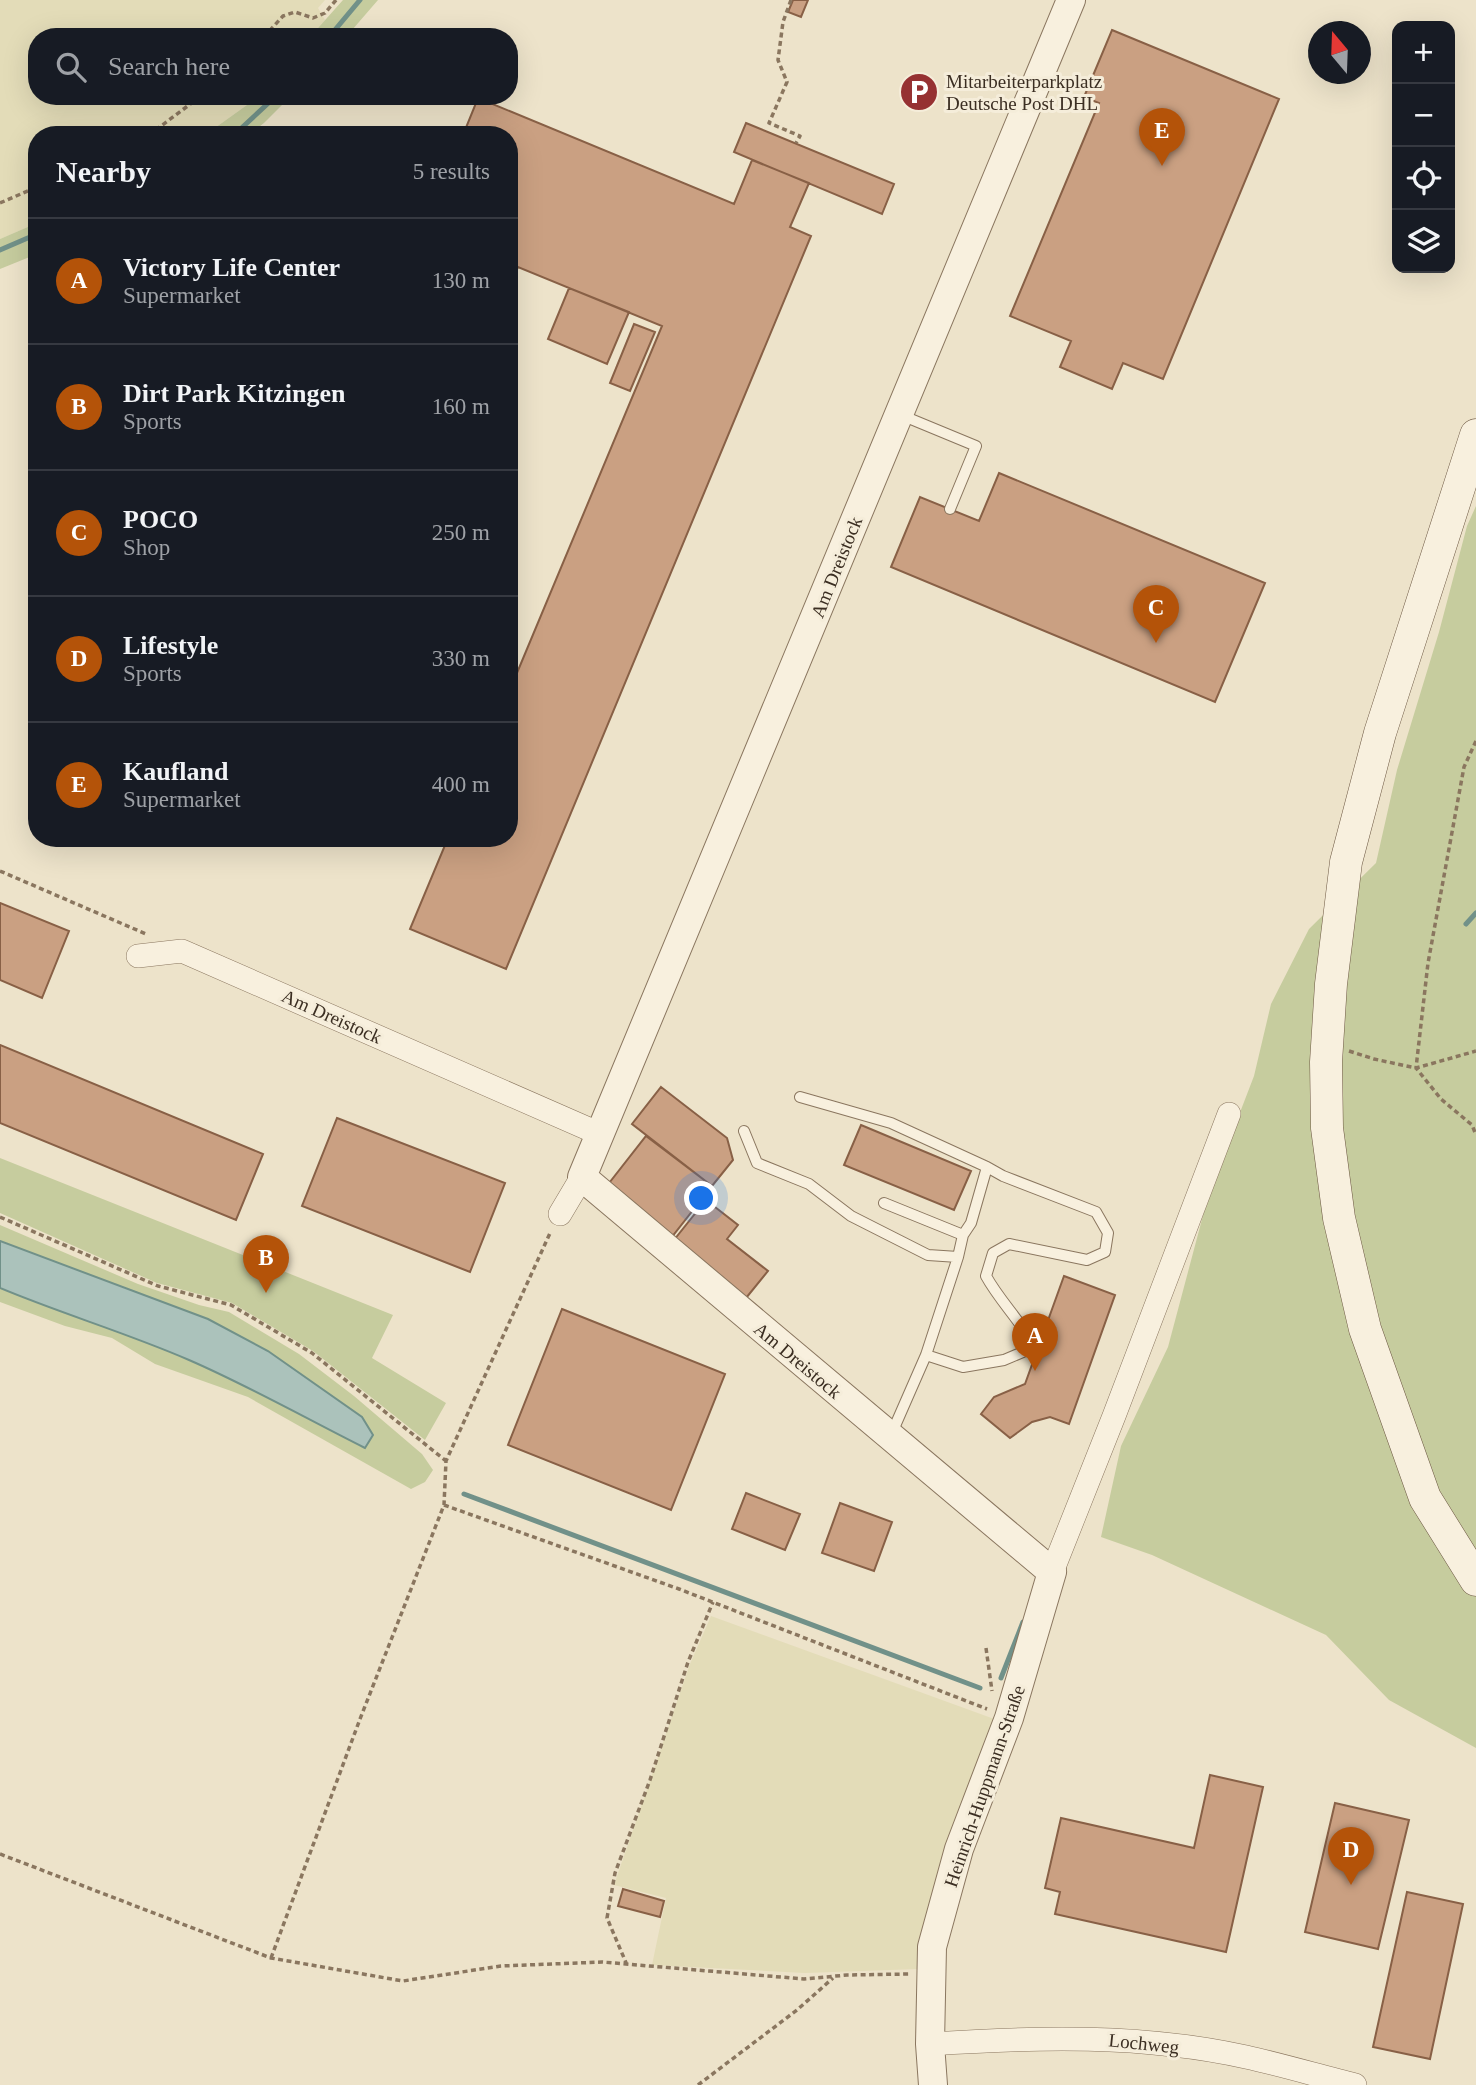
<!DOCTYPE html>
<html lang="en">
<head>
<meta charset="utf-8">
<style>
	body { margin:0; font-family:"Times New Roman",serif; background:#242831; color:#f1f3f6 }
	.controls { position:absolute; right:21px; top:21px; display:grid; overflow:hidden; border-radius:14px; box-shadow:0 7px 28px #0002 }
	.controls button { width:63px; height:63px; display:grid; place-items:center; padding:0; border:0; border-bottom:2px solid #363941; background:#171b24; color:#f1f3f6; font:35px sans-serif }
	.compass { position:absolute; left:1308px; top:21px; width:63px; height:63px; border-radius:50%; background:#171b24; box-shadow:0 7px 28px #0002; rotate:341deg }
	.you { position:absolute; left:702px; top:1199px; width:24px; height:24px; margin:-18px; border:5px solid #fff; border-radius:50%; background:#1a73e8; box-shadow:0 0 0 10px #1a73e833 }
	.badge { display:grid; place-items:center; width:46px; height:46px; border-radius:50%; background:#b45309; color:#fff; font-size:23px; font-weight:700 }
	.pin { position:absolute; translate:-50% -58px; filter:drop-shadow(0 2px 4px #0008) }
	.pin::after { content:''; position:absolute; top:37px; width:24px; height:21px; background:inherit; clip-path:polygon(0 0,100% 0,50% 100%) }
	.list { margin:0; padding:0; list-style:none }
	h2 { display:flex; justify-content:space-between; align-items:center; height:91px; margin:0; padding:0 28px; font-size:30px }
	h2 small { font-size:23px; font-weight:400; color:#9ea1a6 }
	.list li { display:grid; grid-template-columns:46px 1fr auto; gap:21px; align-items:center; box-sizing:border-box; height:126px; padding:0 28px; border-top:2px solid #363941 }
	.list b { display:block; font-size:26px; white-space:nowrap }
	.list p { margin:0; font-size:23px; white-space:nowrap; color:#9ea1a6 }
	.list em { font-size:23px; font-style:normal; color:#9ea1a6 }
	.icon { flex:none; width:38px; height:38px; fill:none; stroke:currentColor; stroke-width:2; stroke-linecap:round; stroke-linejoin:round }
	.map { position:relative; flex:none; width:1476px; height:2085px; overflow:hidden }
	.search { position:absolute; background:#171b24; box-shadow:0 7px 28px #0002; left:28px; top:28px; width:490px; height:77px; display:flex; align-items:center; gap:18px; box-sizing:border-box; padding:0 24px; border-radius:28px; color:#9ea1a6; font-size:26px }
	.panel { position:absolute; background:#171b24; box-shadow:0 7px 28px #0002; left:28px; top:126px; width:490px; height:721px; border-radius:28px }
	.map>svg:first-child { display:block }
	.farmland { fill:#e3dcb8 }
	.green { fill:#c6cc9e }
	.water { fill:#abc2bb; stroke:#719189; stroke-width:2 }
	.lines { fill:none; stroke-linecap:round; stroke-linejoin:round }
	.stream { stroke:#719189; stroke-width:5 }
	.building { fill:#caa082; stroke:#886046; stroke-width:2 }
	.service-casing { stroke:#8a765f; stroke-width:12 }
	.minor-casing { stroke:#8a765f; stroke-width:24 }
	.tertiary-casing { stroke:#8a765f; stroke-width:30 }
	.secondary-casing { stroke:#6c5742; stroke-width:33 }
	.path { stroke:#8a765f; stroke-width:3.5; stroke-dasharray:5 3.5; stroke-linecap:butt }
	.service { stroke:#f8f0de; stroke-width:10 }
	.minor { stroke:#f8f0de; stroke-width:23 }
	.tertiary { stroke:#f8f0de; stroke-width:28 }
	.secondary { stroke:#f8f0de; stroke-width:32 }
	.labels { text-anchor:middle; stroke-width:6; stroke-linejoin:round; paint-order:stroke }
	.poi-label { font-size:19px; fill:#3b2e22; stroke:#f5edda; text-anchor:start }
	.street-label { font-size:19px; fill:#3b2e22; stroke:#f5edda }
</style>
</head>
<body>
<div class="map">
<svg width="1476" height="2085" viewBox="0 0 1476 2085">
	<rect width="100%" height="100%" fill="#ede3ca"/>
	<path class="farmland" d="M 0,0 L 325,0 L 318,8 L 325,20 L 310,37 L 37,37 L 37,96 L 255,96 L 247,105 L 205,135 L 37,135 L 37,223 L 0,239 Z
		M 711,1616 L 997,1720 L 918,1969 L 805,1973 L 652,1965 L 666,1898 L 614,1885 L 690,1664 Z"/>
	<path class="green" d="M 343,0 L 378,0 L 346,37 L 310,37 Z
		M 255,96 L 291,96 L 264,123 L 248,135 L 205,135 L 247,105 Z
		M 37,223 L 37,254 L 0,269 L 0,239 Z
		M 1476,506 L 1476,1748 L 1389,1700 L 1326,1635 L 1152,1555 L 1101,1537 L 1121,1446 L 1168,1347 L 1209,1193 L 1254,1076 L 1271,1004 L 1309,929 L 1376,863 L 1397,770 L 1439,632 L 1467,526 Z
		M 0,1158 L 393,1315 L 372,1358 L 446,1403 L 425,1440 L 313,1351 L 232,1303 L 157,1283 L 0,1213 Z
		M 0,1225 L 138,1284 L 199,1305 L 229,1312 L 299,1354 L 354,1396 L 422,1454 L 433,1470 L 425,1482 L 411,1489 L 248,1397 L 155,1364 L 112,1338 L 65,1326 L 0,1302 Z"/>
	<path class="water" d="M 0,1241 L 208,1319 L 268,1351 L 362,1417 L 373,1435 L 365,1448 C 307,1419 249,1386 189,1360 C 127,1333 62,1314 0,1288 Z"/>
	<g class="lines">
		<path class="stream" d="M 329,37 L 360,0
			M 234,135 L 276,96
			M 0,250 L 37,234
			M 1466,924 L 1476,913
			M 464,1494 L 980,1688
			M 1001,1678 L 1023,1622"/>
	</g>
	<path class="building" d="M 793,0 L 808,0 L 801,17 L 788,12 Z
		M 1112,30 L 1279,99 L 1163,379 L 1123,363 L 1112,389 L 1060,367 L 1071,341 L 1010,316 L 1099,103 L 1084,97 Z
		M 478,98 L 734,204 L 752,160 L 809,183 L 790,227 L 811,236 L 506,969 L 410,929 L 448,838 L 509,838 L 509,692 L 662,326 L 518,267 L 509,287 L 509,135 L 463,135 Z
		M 746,123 L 894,184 L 882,214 L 734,152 Z
		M 569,288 L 629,312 L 607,364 L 548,339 Z
		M 634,324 L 655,332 L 630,391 L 610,383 Z
		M 999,473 L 1265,583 L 1215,702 L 891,567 L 920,497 L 979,521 Z
		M 0,903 L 69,931 L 42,998 L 0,980 Z
		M 0,1045 L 263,1154 L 236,1220 L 0,1123 Z
		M 661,1087 L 727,1138 L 733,1160 L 712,1186 L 632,1124 Z
		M 337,1118 L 505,1183 L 470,1272 L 302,1206 Z
		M 861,1125 L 971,1171 L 954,1210 L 844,1165 Z
		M 646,1136 L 712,1186 L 671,1238 L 606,1187 Z
		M 706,1200 L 738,1225 L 727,1239 L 768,1271 L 742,1303 L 670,1245 Z
		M 1064,1276 L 1115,1295 L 1069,1424 L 1050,1417 L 1032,1422 L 1010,1438 L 981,1414 L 994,1397 L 1025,1384 Z
		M 562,1309 L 725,1374 L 671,1510 L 508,1445 Z
		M 746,1493 L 800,1514 L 785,1550 L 732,1529 Z
		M 840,1503 L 892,1522 L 874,1571 L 822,1553 Z
		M 1210,1775 L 1263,1787 L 1226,1952 L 1055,1914 L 1060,1892 L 1045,1888 L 1061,1818 L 1194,1848 Z
		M 1335,1803 L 1409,1820 L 1378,1949 L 1305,1932 Z
		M 623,1889 L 664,1901 L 660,1917 L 618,1906 Z
		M 1407,1892 L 1463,1904 L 1430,2059 L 1373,2047 Z"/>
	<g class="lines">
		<defs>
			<path id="service" d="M 901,415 L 976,446 L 950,509
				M 800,1097 L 891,1123 L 987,1167 L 971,1223 L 963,1235 L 958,1257 L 926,1355 L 891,1435
				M 744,1131 L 757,1163 L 809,1184 L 851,1216 L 928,1255 L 958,1257
				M 884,1203 L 963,1235
				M 926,1355 L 963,1367 L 1004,1360 L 1023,1352 L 1028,1336 C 1015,1315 998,1298 986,1276 L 993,1253 L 1009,1244 L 1087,1260 L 1105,1252 L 1108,1233 L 1096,1212 L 1003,1176 L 987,1167"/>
			<path id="minor" d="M 138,956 L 182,951 L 600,1134
				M 560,1214 L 582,1177
				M 1052,1572 L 1114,1416 L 1229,1114
				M 930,2044 C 1035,2037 1142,2034 1246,2057 C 1282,2065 1319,2076 1355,2085"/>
			<path id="tertiary" d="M 933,2085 L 930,2044 L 932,1947 L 959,1849 L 1009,1718 L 1052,1572 L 582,1177 L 1071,0"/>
			<path id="secondary" d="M 1476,435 L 1380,733 L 1346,862 L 1331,984 L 1326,1062 L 1327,1128 L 1339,1218 L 1365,1329 L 1425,1498 L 1476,1580"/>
		</defs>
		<use href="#service" class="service-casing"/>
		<use href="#minor" class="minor-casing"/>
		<use href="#tertiary" class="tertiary-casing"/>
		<use href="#secondary" class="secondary-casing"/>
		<path class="path" d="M 791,0 L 783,22 L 778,60 L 787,82 L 769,123 L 800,136 L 796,143
			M 264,37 L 283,16 L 295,12 L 313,18 L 325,13 L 336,0
			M 149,135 L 201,96
			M 0,203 L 37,187
			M 1476,741 L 1464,767 L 1428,963 L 1416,1068 L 1441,1099 L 1472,1125 L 1476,1135
			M 0,871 L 146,934
			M 1349,1051 L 1374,1059 L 1416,1068 L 1476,1051
			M 0,1217 L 158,1286 L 231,1305 L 312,1353 L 446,1461
			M 444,1505 L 679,1589 L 987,1709
			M 986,1648 L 992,1691
			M 0,1854 L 271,1958 L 403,1981 L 501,1966 L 602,1962 L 804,1979 L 847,1975 L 909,1974
			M 271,1958 L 360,1719 L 444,1505 L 446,1461 L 551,1231
			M 627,1965 L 607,1918 L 615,1873 L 650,1780 L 688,1662 L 713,1602
			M 698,2085 L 797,2010 L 833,1978"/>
		<use href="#service" class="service"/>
		<use href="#minor" class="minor"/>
		<use href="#tertiary" class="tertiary"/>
		<use href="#secondary" class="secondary"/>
	</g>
	<defs>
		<symbol id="parking-disc" viewBox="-11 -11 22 22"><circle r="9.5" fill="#963132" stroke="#f5edda"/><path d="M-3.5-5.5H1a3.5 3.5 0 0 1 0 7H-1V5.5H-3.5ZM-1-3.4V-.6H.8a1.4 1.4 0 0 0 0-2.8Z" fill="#fff"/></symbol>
	</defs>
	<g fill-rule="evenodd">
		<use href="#parking-disc" x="897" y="70" width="44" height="44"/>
	</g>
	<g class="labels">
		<g class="poi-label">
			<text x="946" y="88">Mitarbeiterparkplatz<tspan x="946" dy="22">Deutsche Post DHL</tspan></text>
		</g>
		<g class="street-label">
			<text transform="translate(836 567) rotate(-68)" y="7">Am Dreistock</text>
			<text transform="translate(332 1016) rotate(24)" y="7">Am Dreistock</text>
			<text transform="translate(798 1360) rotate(40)" y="7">Am Dreistock</text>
			<text transform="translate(984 1786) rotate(-71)" y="7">Heinrich-Huppmann-Straße</text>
			<text transform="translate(1144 2043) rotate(6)" y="7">Lochweg</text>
		</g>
	</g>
</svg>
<div class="controls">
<button>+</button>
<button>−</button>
<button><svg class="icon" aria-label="locate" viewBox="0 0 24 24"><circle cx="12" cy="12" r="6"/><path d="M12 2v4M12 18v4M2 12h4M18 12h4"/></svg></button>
<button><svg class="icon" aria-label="layers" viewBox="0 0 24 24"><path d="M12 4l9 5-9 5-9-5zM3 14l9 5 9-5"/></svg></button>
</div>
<svg class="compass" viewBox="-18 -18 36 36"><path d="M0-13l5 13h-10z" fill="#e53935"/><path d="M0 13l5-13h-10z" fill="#9ea1a6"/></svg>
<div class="you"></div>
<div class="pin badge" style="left:1035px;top:1371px">A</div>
<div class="pin badge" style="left:266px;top:1293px">B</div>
<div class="pin badge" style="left:1156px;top:643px">C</div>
<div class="pin badge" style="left:1351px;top:1885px">D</div>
<div class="pin badge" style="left:1162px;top:166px">E</div>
<div class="search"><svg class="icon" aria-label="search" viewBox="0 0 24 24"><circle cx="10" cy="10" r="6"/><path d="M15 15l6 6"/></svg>Search here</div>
<section class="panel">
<h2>Nearby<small>5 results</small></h2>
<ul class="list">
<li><span class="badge">A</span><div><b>Victory Life Center</b><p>Supermarket</p></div><em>130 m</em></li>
<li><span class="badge">B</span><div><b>Dirt Park Kitzingen</b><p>Sports</p></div><em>160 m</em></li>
<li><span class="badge">C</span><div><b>POCO</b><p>Shop</p></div><em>250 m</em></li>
<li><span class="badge">D</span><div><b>Lifestyle</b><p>Sports</p></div><em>330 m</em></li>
<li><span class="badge">E</span><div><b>Kaufland</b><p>Supermarket</p></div><em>400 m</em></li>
</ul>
</section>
</div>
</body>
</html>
